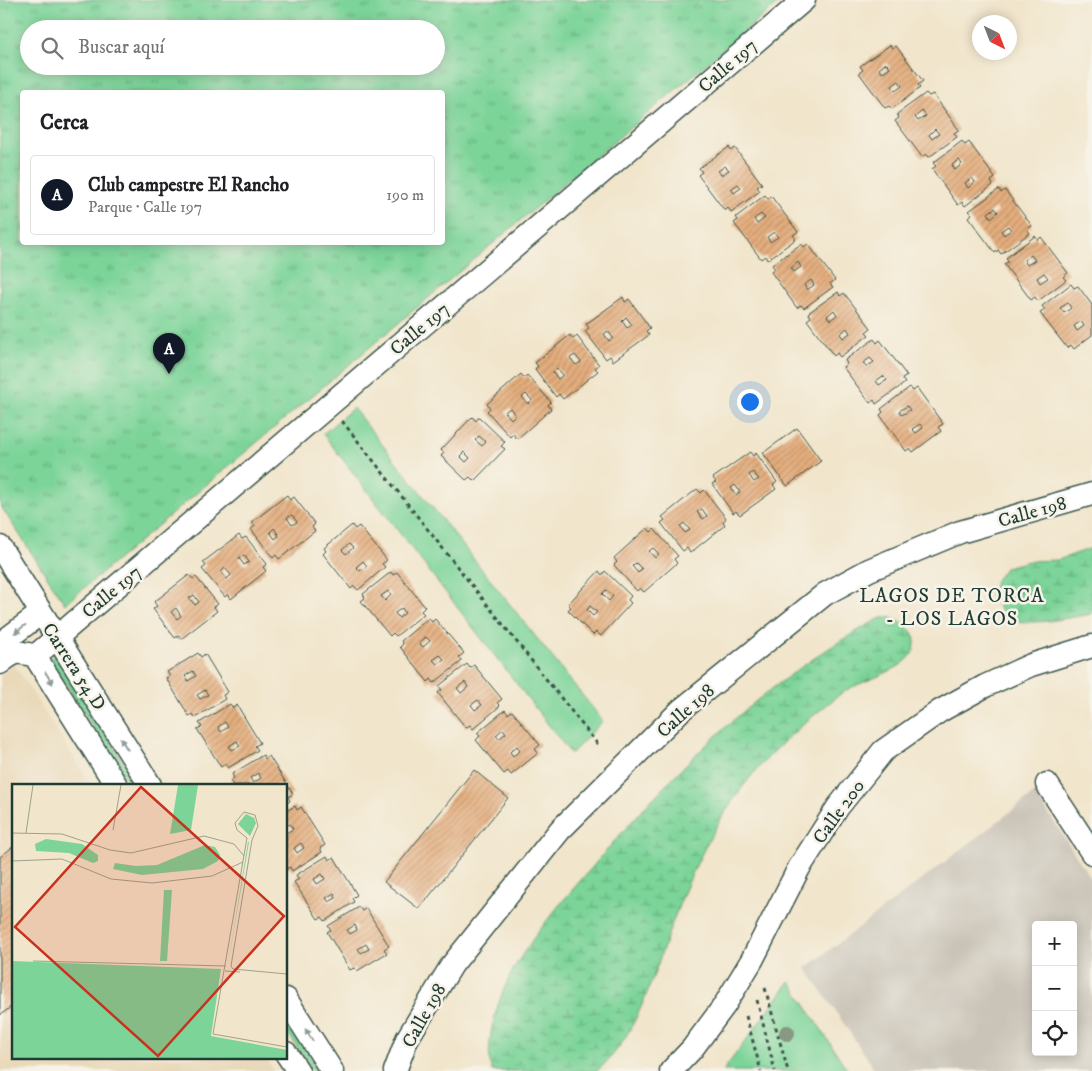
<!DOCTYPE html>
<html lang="es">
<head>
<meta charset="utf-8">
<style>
	body { margin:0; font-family:"IM FELL DW Pica",serif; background:#f2f2f2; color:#202124 }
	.controls { position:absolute; right:15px; bottom:15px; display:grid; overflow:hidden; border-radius:5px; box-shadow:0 2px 12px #0003 }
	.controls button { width:45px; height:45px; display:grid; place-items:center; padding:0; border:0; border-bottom:1px solid #e0e0e0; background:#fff; color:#202124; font:25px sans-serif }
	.compass { position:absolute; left:972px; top:15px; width:45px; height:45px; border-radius:50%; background:#fff; box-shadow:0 2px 12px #0003; rotate:138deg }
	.you { position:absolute; left:749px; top:401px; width:18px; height:18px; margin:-12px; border:4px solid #fff; border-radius:50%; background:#1a73e8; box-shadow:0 0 0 8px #1a73e833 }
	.badge { display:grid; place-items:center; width:32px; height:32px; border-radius:50%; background:#111827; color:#fff; font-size:16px; font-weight:700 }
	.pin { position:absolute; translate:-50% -41px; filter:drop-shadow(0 1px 2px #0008) }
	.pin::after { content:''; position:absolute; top:26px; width:18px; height:15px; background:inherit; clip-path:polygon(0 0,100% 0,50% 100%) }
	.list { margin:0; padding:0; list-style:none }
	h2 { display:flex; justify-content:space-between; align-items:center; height:65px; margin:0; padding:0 20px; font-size:21px }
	h2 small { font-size:16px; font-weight:400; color:#757577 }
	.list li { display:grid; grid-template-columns:32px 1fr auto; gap:15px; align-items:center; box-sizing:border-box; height:80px; margin:0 10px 10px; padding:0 10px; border:1px solid #e0e0e0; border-radius:5px }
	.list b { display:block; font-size:19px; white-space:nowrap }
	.list p { margin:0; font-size:16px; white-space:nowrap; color:#757577 }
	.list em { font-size:16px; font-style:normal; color:#757577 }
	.icon { flex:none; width:28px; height:28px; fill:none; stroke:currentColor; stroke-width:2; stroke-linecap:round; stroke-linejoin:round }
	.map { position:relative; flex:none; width:1092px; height:1071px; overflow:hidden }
	.search { position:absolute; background:#fff; box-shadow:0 2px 12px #0003; left:20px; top:20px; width:425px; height:55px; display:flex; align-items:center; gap:12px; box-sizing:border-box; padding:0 18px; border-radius:28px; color:#757577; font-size:19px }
	.panel { position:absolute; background:#fff; box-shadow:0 2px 12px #0003; left:20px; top:90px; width:425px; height:155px; border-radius:5px }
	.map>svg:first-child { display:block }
	.built { fill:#e9d9ba }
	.industrial { fill:#c9c3b8; fill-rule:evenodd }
	.grass { fill:#7cd499; stroke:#4e8866 }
	.wetland { fill:url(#wetland-marsh); stroke:#4e8866 }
	.park { fill:url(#park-tufts); stroke:#4e8866; fill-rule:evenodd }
	.building { fill:url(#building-hatch); fill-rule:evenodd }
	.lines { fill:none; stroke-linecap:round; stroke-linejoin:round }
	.minor-casing { stroke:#3e564b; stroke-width:25 }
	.path { stroke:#3e564b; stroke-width:3; stroke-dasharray:4 4; stroke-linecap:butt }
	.minor { stroke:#fff; stroke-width:22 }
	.tree { fill:#889983 }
	.oneway { fill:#8f9e9a }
	.labels { text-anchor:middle; stroke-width:5; stroke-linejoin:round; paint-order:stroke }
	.street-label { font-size:19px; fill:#1f3d34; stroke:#f7f3e8 }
	.neighbourhood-label { font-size:20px; letter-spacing:1px; fill:#1f3d34; stroke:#f7f3e8 }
	.inset-road { fill:none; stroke:#9da28f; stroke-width:1 }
	.view { fill:#c8321e; fill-opacity:0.15; stroke:#c8321e; stroke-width:2.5 }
	.inset-edge { fill:none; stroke:#1f3d34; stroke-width:2.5 }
</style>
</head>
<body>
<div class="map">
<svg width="1092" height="1071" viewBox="0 0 1092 1071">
	<defs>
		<pattern id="wetland-marsh" width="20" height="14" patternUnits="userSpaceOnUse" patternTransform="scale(1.25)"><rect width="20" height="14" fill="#7cd499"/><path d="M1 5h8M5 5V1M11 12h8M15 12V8" fill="none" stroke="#65ad7e"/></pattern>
		<pattern id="park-tufts" width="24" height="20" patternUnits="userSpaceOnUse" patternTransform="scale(1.25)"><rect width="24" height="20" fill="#7cd499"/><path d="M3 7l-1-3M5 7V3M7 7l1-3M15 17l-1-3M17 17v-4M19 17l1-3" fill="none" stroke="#65ad7e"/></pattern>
		<pattern id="building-hatch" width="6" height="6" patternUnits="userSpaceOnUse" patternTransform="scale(1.25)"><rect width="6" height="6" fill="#e5ae7e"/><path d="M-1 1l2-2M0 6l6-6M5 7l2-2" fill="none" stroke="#b98f68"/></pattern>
	</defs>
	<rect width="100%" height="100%" fill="#f7f3e8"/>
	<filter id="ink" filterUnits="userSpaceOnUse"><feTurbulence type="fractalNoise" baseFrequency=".02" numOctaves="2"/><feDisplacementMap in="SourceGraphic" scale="10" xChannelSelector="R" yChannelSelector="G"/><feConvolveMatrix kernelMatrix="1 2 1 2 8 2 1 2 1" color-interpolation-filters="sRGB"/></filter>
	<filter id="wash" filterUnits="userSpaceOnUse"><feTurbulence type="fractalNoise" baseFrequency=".0096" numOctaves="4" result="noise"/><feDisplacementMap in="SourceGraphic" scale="20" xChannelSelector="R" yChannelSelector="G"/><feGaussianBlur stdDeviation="1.12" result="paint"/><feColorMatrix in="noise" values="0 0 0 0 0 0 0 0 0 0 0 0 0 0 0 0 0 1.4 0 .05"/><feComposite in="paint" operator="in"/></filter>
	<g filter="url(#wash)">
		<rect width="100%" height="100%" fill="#f1e5cb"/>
		<path class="built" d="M 14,664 L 91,785 L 14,785 L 14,1057 L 265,1057 L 274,1071 L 0,1071 L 0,675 Z"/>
		<path class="industrial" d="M 1035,793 L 1092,880 L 1092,1071 L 876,1071 L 806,968 ZM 1036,925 L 1073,925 L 1073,1052 L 1036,1052 Z"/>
		<path class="grass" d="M 353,408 L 603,721 L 571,754 L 323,434 Z
			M 55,654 L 138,785 L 130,785 L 50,659 Z
			M 790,981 L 848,1071 L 723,1071 Z
			M 286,1018 L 320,1071 L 313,1071 L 286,1030 Z"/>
		<path class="wetland" d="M 1092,548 L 1092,614 C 1073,617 1036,625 1017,621 C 1004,619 997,605 991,594 L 996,580 L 1006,567 L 1029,561 L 1058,560 Z
			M 885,616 C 901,620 922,632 913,652 C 904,671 863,680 845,691 C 838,695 831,702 824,707 C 801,725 780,745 760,766 C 722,808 696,861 676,913 C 656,964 640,1035 597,1071 L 492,1071 C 482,1041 502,986 519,960 C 539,928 564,899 589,871 C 640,810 695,751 756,701 C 796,670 840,638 885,616 Z"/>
		<path class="park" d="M 0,0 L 782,0 L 65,604 L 0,505 ZM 29,29 L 436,29 L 436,66 L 29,66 ZM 22,92 L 442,92 L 442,242 L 22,242 Z"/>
		<g id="blocks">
			<path class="building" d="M 890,45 L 892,48 L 896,46 L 923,81 L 918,85 L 920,88 L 892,109 L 889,106 L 885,108 L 859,73 L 863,70 L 860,66 ZM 886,63 L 890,67 L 882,73 L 879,69 ZM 899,81 L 902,86 L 895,91 L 892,86 Z
				M 926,93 L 929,96 L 933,94 L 959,130 L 954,133 L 957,137 L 929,157 L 926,154 L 922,157 L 895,121 L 899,118 L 897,114 ZM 922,111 L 926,116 L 918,121 L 915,117 ZM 935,129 L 939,134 L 932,139 L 929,135 Z
				M 962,141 L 965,145 L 969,142 L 995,178 L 991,181 L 993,185 L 965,206 L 962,202 L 958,205 L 932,169 L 936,166 L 933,163 ZM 959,160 L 962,164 L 955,170 L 952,165 ZM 972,178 L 975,182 L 968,188 L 965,183 Z
				M 729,147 L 731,151 L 735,148 L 762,184 L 757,187 L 760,191 L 731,212 L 728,208 L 725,211 L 698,175 L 702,172 L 699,168 ZM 725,166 L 729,170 L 721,175 L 718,171 ZM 738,184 L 741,188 L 734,193 L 731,189 Z
				M 999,189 L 1001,193 L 1005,190 L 1032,226 L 1027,229 L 1030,233 L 1001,254 L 998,250 L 995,253 L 968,217 L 972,214 L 969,211 ZM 995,208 L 998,212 L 991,218 L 988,213 ZM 1008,226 L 1011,230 L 1004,235 L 1001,231 Z
				M 765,195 L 768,199 L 771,196 L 798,232 L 793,235 L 796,239 L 767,260 L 765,256 L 761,259 L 734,223 L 738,220 L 736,217 ZM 761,214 L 765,218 L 757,224 L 754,219 ZM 774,232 L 778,237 L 770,242 L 767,237 Z
				M 1035,236 L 1038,240 L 1041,237 L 1068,273 L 1063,277 L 1066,280 L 1038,301 L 1035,297 L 1031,300 L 1004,264 L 1008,262 L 1006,258 ZM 1031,255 L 1035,260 L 1027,265 L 1024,260 ZM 1044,273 L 1048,278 L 1040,283 L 1037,278 Z
				M 801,244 L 804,247 L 808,244 L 835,280 L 830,284 L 833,287 L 804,308 L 801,305 L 797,308 L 771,272 L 775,269 L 772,265 ZM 798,262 L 801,267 L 794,272 L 791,268 ZM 811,280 L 814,285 L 807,290 L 804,285 Z
				M 1071,284 L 1074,288 L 1078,286 L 1092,305 L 1092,335 L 1074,349 L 1071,345 L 1067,348 L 1040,313 L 1045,310 L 1042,306 ZM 1068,303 L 1071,308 L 1064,313 L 1060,308 ZM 1081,321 L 1084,326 L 1077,331 L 1074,326 Z
				M 838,292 L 840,296 L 844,293 L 871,328 L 866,332 L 869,335 L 840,357 L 837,353 L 834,356 L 807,320 L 811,317 L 808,313 ZM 834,310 L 837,315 L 830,320 L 827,316 ZM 847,328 L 850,333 L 843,338 L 840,334 Z
				M 623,297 L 625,302 L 629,299 L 650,328 L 646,331 L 649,335 L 613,361 L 610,356 L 606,359 L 585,331 L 589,328 L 586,324 ZM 626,317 L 632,325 L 627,328 L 622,321 ZM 608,331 L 613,338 L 609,341 L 604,334 Z
				M 570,335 L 573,339 L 577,336 L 599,365 L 595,368 L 598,371 L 563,399 L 559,394 L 556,397 L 535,369 L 538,366 L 535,363 ZM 575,355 L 581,362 L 576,365 L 570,358 ZM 557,368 L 563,375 L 558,379 L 553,372 Z
				M 874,339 L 877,343 L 880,340 L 907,376 L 902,379 L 905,383 L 876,404 L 874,400 L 870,403 L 843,367 L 847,364 L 845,360 ZM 870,358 L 874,362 L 866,367 L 863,363 ZM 883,376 L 887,380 L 879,385 L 876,381 Z
				M 521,374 L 524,378 L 527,375 L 551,402 L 548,405 L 551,409 L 517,439 L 513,434 L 510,437 L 487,411 L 490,408 L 487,404 ZM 526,394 L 532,400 L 528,404 L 522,397 ZM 510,408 L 515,415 L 511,419 L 505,412 Z
				M 910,387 L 913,391 L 917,388 L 943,424 L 938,427 L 941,431 L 913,452 L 910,448 L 906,451 L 880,415 L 883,412 L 881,409 ZM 907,406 L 910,410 L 902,415 L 899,411 ZM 920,424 L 923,428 L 916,433 L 912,429 Z
				M 472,417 L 476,421 L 479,417 L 505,442 L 501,446 L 505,449 L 474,481 L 470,477 L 466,480 L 441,456 L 444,453 L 441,450 ZM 479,436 L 486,442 L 482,446 L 475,440 ZM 464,452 L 470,458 L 466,462 L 460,456 Z
				M 797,428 L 821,461 L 787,486 L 763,453 Z
				M 750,452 L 753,456 L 756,453 L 777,482 L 773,485 L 776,489 L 740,515 L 736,511 L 733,513 L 712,484 L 716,482 L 713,478 ZM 753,472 L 759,479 L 754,482 L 749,475 ZM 735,485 L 740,492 L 736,495 L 731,488 Z
				M 697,489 L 701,493 L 704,490 L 726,518 L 723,522 L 725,525 L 690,553 L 687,548 L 683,551 L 661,523 L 665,520 L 662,517 ZM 702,509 L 707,516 L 703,519 L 697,512 ZM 684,523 L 690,530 L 685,533 L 680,526 Z
				M 287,495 L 290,500 L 294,497 L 315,524 L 312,527 L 315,531 L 279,559 L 276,555 L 273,558 L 251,529 L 255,526 L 252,522 ZM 292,515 L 297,522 L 292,525 L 287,518 ZM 274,528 L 279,536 L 275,539 L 270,532 Z
				M 352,525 L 355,529 L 359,526 L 387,560 L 382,564 L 385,567 L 358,590 L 354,586 L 351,589 L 323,554 L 326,551 L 324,548 ZM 349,544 L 353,548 L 346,554 L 342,550 ZM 363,561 L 367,566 L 360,571 L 356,567 Z
				M 647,528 L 651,532 L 654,529 L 678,556 L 674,559 L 677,563 L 644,592 L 640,588 L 637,591 L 614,565 L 617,562 L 614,558 ZM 653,548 L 659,554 L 655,558 L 649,551 ZM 636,563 L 642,569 L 638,573 L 632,566 Z
				M 239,535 L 242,539 L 246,537 L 267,564 L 263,567 L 266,571 L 231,599 L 228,594 L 225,597 L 202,569 L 206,566 L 203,562 ZM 244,555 L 249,562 L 244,565 L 239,558 ZM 225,568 L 231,575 L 227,579 L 221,572 Z
				M 599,571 L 602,575 L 605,571 L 631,596 L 628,600 L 631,603 L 601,636 L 596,632 L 593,635 L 568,610 L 571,607 L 568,604 ZM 606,590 L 613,596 L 609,601 L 602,594 ZM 590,606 L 597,612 L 593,616 L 587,610 Z
				M 391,572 L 393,575 L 397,572 L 425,607 L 421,611 L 424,614 L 396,636 L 393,633 L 390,636 L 361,601 L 365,598 L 363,594 ZM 388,591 L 391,595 L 385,601 L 381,596 ZM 402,608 L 405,613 L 399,618 L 395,613 Z
				M 189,575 L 193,579 L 196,577 L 218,604 L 214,607 L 217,611 L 181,639 L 179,635 L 175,638 L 153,609 L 157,606 L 154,602 ZM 194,595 L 199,602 L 195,605 L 189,598 ZM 176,608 L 181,616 L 177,619 L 171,612 Z
				M 429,618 L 432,622 L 435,619 L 464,653 L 459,657 L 462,661 L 434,683 L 431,679 L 428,682 L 400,647 L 403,644 L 401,641 ZM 426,637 L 430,641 L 423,647 L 419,643 ZM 440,655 L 444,659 L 437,664 L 433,660 Z
				M 198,653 L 201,657 L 205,654 L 228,692 L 223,695 L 225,699 L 195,718 L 193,714 L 189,716 L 166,678 L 170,676 L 167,672 ZM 193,671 L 196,676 L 188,681 L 185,676 ZM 205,690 L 208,695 L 200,699 L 197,695 Z
				M 467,664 L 470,668 L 474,665 L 502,699 L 497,703 L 500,706 L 473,729 L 470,725 L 466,728 L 438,693 L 442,690 L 439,686 ZM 465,682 L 468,687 L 461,693 L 457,688 ZM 478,700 L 482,705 L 475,710 L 471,705 Z
				M 230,704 L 233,708 L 237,705 L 260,743 L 255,746 L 258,750 L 228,768 L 225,764 L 221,767 L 197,729 L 202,727 L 199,723 ZM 225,722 L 228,727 L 221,732 L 218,727 ZM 237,741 L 240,746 L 232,750 L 229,746 Z
				M 505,710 L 508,714 L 512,711 L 540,745 L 535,749 L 538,753 L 511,775 L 508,771 L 504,774 L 476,740 L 480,736 L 477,733 ZM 503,729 L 506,733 L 499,739 L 496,735 ZM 517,746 L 520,751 L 513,756 L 510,752 Z
				M 263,755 L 265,759 L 269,756 L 293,794 L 288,797 L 290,801 L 286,804 L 286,785 L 233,785 L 230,781 L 234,778 L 232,774 ZM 258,773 L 261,778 L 253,783 L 250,778 Z
				M 474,770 L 508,798 L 419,909 L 384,882 Z
				M 295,806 L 297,810 L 301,807 L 325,845 L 320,848 L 322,852 L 292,871 L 290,867 L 286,869 L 286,833 L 293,829 L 290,824 L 286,826 L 286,811 ZM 301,843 L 304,848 L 297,853 L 294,848 Z
				M 14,846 L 14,1005 L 0,1015 L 0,857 Z
				M 327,856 L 329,860 L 334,857 L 357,895 L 352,898 L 354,902 L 325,921 L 322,917 L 318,919 L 294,882 L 299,879 L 296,875 ZM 322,874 L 325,879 L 317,884 L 314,879 ZM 334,893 L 336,898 L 329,902 L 326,898 Z
				M 359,907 L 362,911 L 366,908 L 389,946 L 384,949 L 387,953 L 357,971 L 354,968 L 350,970 L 327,932 L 331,930 L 328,926 ZM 355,925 L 357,930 L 350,934 L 347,930 ZM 366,944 L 369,949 L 361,953 L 358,949 Z"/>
		</g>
	</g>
	<g filter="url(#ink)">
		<use href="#blocks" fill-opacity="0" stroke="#3e564b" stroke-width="1"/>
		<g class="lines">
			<defs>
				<path id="minor" d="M 0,547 L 150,785
					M 0,644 L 41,613
					M 35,656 L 804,0
					M 0,663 C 14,652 17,650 35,656 L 116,785
					M 1047,784 L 1092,853
					M 286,999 L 332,1071
					M 286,1053 L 298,1071
					M 395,1071 L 407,1039 L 452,965 L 560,830 L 681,710 L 825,594 L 869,570 L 960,532 L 1092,494
					M 671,1071 L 692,1049 L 724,1006 L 752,960 L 799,868 L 838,807 L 883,751 L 940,711 L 985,686 L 1031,665 L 1092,646"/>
			</defs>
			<use href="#minor" class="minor-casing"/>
			<path class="path" d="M 342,421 L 599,746
				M 765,988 L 788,1071
				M 757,1000 L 775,1071
				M 746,1016 L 761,1071"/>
			<use href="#minor" class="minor"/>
		</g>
		<circle class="tree" cx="787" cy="1033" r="8"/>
		<defs><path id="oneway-solid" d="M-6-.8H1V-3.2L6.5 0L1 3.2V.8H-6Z" transform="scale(1.25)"/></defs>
		<g class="oneway">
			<use href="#oneway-solid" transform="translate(20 629) rotate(143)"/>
			<use href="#oneway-solid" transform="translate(49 678) rotate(58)"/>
			<use href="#oneway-solid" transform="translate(124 744) rotate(-122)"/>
			<use href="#oneway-solid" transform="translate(309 1035) rotate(-122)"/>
		</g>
	</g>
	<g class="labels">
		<g class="street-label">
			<text transform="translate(727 65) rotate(-41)" y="7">Calle 197</text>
			<text transform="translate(419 328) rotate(-40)" y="7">Calle 197</text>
			<text transform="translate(1032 511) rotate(-16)" y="7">Calle 198</text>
			<text transform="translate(111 591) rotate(-40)" y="7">Calle 197</text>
			<text transform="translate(75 666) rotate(57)" y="7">Carrera 54 D</text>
			<text transform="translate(685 710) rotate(-42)" y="7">Calle 198</text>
			<text transform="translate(838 811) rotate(-54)" y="7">Calle 200</text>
			<text transform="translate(423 1015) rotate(-61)" y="7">Calle 198</text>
		</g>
		<g class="neighbourhood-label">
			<text x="952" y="602">LAGOS DE TORCA<tspan x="952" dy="23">- LOS LAGOS</tspan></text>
		</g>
	</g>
	<g transform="translate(12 784)">
		<rect width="275" height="275" fill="#f1e5cb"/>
		<path d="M 166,1 L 186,1 L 179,46 L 158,50 ZM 234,30 L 242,34 L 244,39 L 238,52 L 226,40 ZM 236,58 L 237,58 L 216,180 ZM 152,106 L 160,106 L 155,177 L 148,177 Z" fill="#7cd499"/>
		<path d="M 34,55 L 70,60 L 86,71 L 86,77 L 81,79 L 57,69 L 24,67 L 23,60 ZM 193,61 L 203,63 L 208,71 L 206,77 L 191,85 L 130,91 L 101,85 L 103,79 L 124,82 L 145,81 Z" fill="#7cd499"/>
		<path d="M 0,177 L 209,185 L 199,252 L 275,266 L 275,274 L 0,274 Z" fill="#7cd499"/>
		<path class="inset-road" d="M 101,46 L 109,1M 0,49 L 50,50 L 98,66 L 119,69 L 192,52 L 222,60 L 232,72M 14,49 L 21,1M 0,77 L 50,75 L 99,95 L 140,99 L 200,92 L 231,78M 21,177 L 214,182M 213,187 L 228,188M 275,190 L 221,185 L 219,182 L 240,56 L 246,42 L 243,31 L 232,28 L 223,39 L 225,46 L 235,54 L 201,250 L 275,263"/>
		<path class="view" d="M 129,3 L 272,132 L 146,272 L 3,143 Z"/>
		<rect width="275" height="275" class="inset-edge"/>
	</g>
</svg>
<div class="controls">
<button>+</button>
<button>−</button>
<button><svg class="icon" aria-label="locate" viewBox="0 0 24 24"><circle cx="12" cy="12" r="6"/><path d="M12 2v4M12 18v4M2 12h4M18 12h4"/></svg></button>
</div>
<svg class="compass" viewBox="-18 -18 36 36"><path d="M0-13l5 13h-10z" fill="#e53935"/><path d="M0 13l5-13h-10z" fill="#757577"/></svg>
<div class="you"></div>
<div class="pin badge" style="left:169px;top:374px">A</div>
<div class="search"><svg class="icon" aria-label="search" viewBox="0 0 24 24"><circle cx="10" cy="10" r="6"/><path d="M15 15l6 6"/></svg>Buscar aquí</div>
<section class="panel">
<h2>Cerca<small></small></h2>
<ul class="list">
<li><span class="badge">A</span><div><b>Club campestre El Rancho</b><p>Parque · Calle 197</p></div><em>190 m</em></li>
</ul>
</section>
</div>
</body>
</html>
